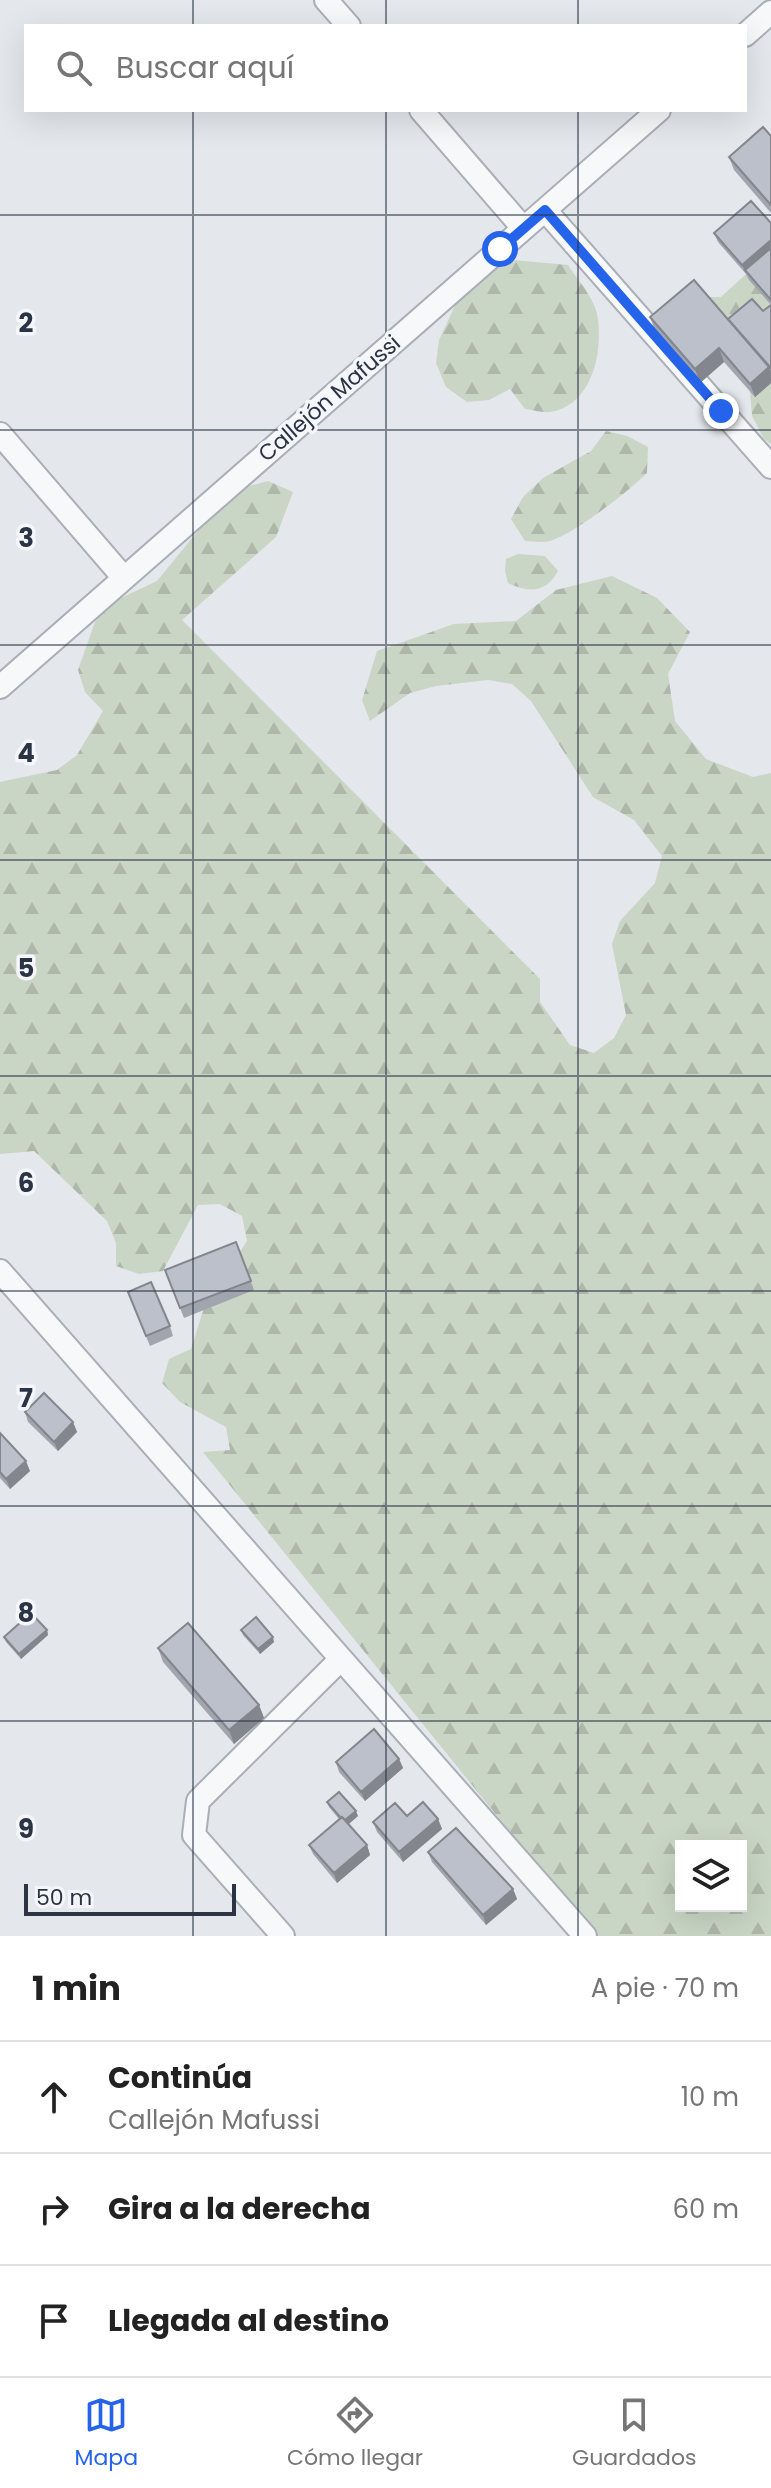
<!DOCTYPE html>
<html lang="es">
<head>
<meta charset="utf-8">
<style>
	body { margin:0; font-family:Poppins,sans-serif; background:#f2f2f2; color:#222 }
	.controls { position:absolute; right:24px; bottom:24px; display:grid; overflow:hidden; border-radius:0px; box-shadow:0 8px 32px #0002 }
	.controls button { width:72px; height:72px; display:grid; place-items:center; padding:0; border:0; border-bottom:2px solid #e0e0e0; background:#fff; color:#222; font:40px sans-serif }
	.scale { position:absolute; left:24px; bottom:20px; width:212px; box-sizing:border-box; padding-left:8px; border:4px solid #2b3445; border-top:0; font-size:22px; line-height:28px; white-space:nowrap; color:#2b3445; -webkit-text-stroke:6px #f4f6f9; paint-order:stroke }
	.stop { position:absolute; width:24px; height:24px; margin:-18px; border:6px solid #2563eb; border-radius:50%; background:#fff }
	.stop.end { background:#2563eb; border-color:#fff; box-shadow:0 2px 8px #0008 }
	.list { margin:0; padding:0; list-style:none }
	h2 { display:flex; justify-content:space-between; align-items:center; height:104px; margin:0; padding:0 32px; font-size:34px }
	h2 small { font-size:26px; font-weight:400; color:#767676 }
	.list li { display:grid; grid-template-columns:52px 1fr auto; gap:24px; align-items:center; box-sizing:border-box; height:112px; padding:0 32px; border-top:2px solid #e0e0e0 }
	.list b { display:block; font-size:30px; white-space:nowrap }
	.list p { margin:0; font-size:26px; white-space:nowrap; color:#767676 }
	.list em { font-size:26px; font-style:normal; color:#767676 }
	.icon { flex:none; width:44px; height:44px; fill:none; stroke:currentColor; stroke-width:2; stroke-linecap:round; stroke-linejoin:round }
	.map { position:relative; flex:none; width:771px; height:1936px; overflow:hidden }
	.search { position:absolute; background:#fff; box-shadow:0 8px 32px #0002; left:24px; right:24px; top:24px; height:88px; display:flex; align-items:center; gap:20px; box-sizing:border-box; padding:0 28px; border-radius:0px; color:#767676; font-size:30px }
	.sheet { height:440px; background:#fff }
	nav { display:flex; justify-content:space-around; align-items:center; box-sizing:border-box; height:112px; border-top:2px solid #e0e0e0; background:#fff; font-size:22px; color:#767676 }
	nav a { display:grid; justify-items:center; gap:4px }
	nav .on { color:#2563eb }
	.map>svg:first-child { display:block }
	.forest { fill:url(#forest-firs); fill-rule:evenodd }
	.lines { fill:none; stroke-linecap:round; stroke-linejoin:round }
	.street-casing { stroke:#a9aeb7; stroke-width:26 }
	.street { stroke:#f7f8fa; stroke-width:22 }
	.wall { fill:#a1a5ae }
	.shaded-wall { fill:#83868d }
	.building { fill:#bbc0ca; stroke:#83868d; stroke-width:2 }
	.route { stroke:#2563eb; stroke-width:10 }
	.grid { fill:none; stroke:#2b3445; stroke-width:2; stroke-opacity:0.55 }
	.labels { text-anchor:middle; stroke-width:7; stroke-linejoin:round; paint-order:stroke }
	.street-label { font-size:22px; fill:#2b3445; stroke:#f4f6f9 }
	.grid-label { font-size:26px; text-anchor:middle; font-weight:bold; fill:#2b3445; stroke:#f4f6f9; stroke-width:7; stroke-linejoin:round; paint-order:stroke }
</style>
</head>
<body>
<div class="map">
<svg width="771" height="1936" viewBox="0 0 771 1936">
	<defs>
		<pattern id="forest-firs" width="22" height="20" patternUnits="userSpaceOnUse" patternTransform="scale(2)"><rect width="22" height="20" fill="#c9d6c5"/><path d="M5 1l3.5 6h-7zM16 11l3.5 6h-7z" fill="#adb8ab"/></pattern>
	</defs>
	<rect width="100%" height="100%" fill="#e4e7ec"/>
	<path class="forest" d="M 771,251 L 771,444 L 764,439 L 752,416 L 748,369 L 695,297 L 721,297 Z
		M 491,258 L 568,265 C 577,279 594,298 597,314 C 604,349 593,406 550,412 C 543,413 533,410 525,409 L 510,389 L 489,400 L 467,402 L 446,387 L 436,363 L 439,340 L 471,271 Z
		M 606,431 L 627,436 L 648,447 L 647,473 C 629,491 574,534 550,541 C 543,543 533,541 525,541 L 511,519 L 523,497 L 543,478 L 591,451 Z
		M 268,481 L 293,492 L 276,537 L 182,620 L 540,979 L 540,1002 L 570,1045 L 594,1053 L 614,1038 L 626,1015 L 612,944 L 620,921 L 655,883 L 662,856 L 634,820 L 593,797 L 531,701 L 512,684 L 488,680 L 436,686 L 410,693 L 370,721 L 362,700 L 377,651 L 454,624 L 516,621 L 556,590 L 612,576 L 657,598 L 690,632 L 668,674 L 675,721 L 706,759 L 753,777 L 771,773 L 771,1936 L 594,1936 L 203,1452 L 230,1450 L 226,1427 L 180,1402 L 162,1383 L 169,1359 L 191,1349 L 214,1276 L 234,1261 L 247,1241 L 242,1216 L 220,1204 L 198,1205 L 163,1271 L 139,1274 L 116,1266 L 116,1243 L 107,1221 L 34,1151 L 0,1154 L 0,782 L 57,770 L 77,755 L 103,711 L 85,692 L 78,670 L 95,622 L 110,603 L 157,581 L 220,504 L 243,488 ZM 681,1846 L 741,1846 L 741,1906 L 681,1906 Z
		M 518,554 L 545,556 L 558,571 C 546,593 529,593 508,583 L 505,571 L 506,559 Z"/>
	<g class="lines">
		<defs>
			<path id="street" d="M 326,0 L 349,26
				M 745,35 L 771,12
				M 421,110 L 523,228
				M 545,210 L 771,467
				M 0,434 L 124,578
				M 0,687 L 659,110
				M 0,1271 L 585,1936
				M 283,1936 L 194,1835 L 198,1801 L 341,1659"/>
		</defs>
		<use href="#street" class="street-casing"/>
		<use href="#street" class="street"/>
	</g>
	<path class="wall" d="M 771,136 L 771,213 L 734,170 L 729,157 Z
		M 771,223 L 771,383 L 755,397 L 724,362 L 700,383 L 655,331 L 650,317 L 728,319 L 763,311 L 771,305 L 749,280 L 746,274 L 718,242 L 714,233 Z
		M 236,1242 L 254,1290 L 184,1318 L 165,1270 Z
		M 128,1292 L 170,1326 L 173,1336 L 150,1346 Z
		M 25,1412 L 73,1422 L 77,1432 L 58,1451 L 28,1422 Z
		M 0,1433 L 30,1471 L 10,1489 L 0,1478 Z
		M 47,1630 L 48,1635 L 21,1659 L 6,1642 L 4,1637 Z
		M 241,1630 L 274,1642 L 260,1654 L 243,1635 Z
		M 158,1648 L 259,1705 L 264,1718 L 234,1744 L 163,1662 Z
		M 399,1759 L 403,1768 L 365,1801 L 339,1772 L 336,1762 Z
		M 327,1802 L 358,1816 L 349,1824 L 367,1845 L 370,1855 L 337,1883 L 313,1854 L 309,1845 L 339,1819 L 329,1807 Z
		M 438,1819 L 442,1829 L 403,1862 L 377,1832 L 373,1822 Z
		M 428,1852 L 513,1889 L 517,1899 L 486,1925 L 432,1862 Z"/>
	<path class="shaded-wall" d="M 771,240 L 771,253 L 745,270 L 746,274 L 742,265 Z
		M 719,348 L 724,362 L 700,383 L 695,369 Z
		M 769,367 L 771,371 L 771,383 L 755,397 L 750,384 Z
		M 73,1422 L 77,1432 L 58,1451 L 54,1442 Z
		M 26,1461 L 30,1471 L 10,1489 L 6,1479 Z
		M 47,1630 L 48,1635 L 21,1659 L 19,1654 Z
		M 273,1637 L 274,1642 L 260,1654 L 258,1649 Z
		M 259,1705 L 264,1718 L 234,1744 L 229,1730 Z
		M 399,1759 L 403,1768 L 365,1801 L 361,1792 Z
		M 356,1811 L 358,1816 L 346,1826 L 344,1821 Z
		M 438,1819 L 442,1829 L 403,1862 L 399,1852 Z
		M 367,1845 L 370,1855 L 337,1883 L 334,1873 Z
		M 513,1889 L 517,1899 L 486,1925 L 483,1915 Z"/>
	<path class="building" d="M 763,127 L 771,136 L 771,205 L 729,157 Z
		M 751,201 L 771,223 L 771,240 L 742,265 L 714,233 Z
		M 771,248 L 771,300 L 745,270 Z
		M 694,280 L 769,367 L 750,384 L 719,348 L 695,369 L 650,317 Z
		M 752,299 L 763,311 L 771,305 L 771,368 L 728,319 Z
		M 236,1242 L 251,1281 L 180,1308 L 165,1270 Z
		M 151,1282 L 170,1326 L 146,1336 L 128,1292 Z
		M 44,1393 L 73,1422 L 54,1442 L 25,1412 Z
		M 0,1433 L 26,1461 L 6,1479 L 0,1472 Z
		M 31,1613 L 47,1630 L 19,1654 L 4,1637 Z
		M 256,1617 L 273,1637 L 258,1649 L 241,1630 Z
		M 188,1623 L 259,1705 L 229,1730 L 158,1648 Z
		M 374,1729 L 399,1759 L 361,1792 L 336,1762 Z
		M 339,1792 L 356,1811 L 345,1820 L 342,1817 L 341,1818 L 327,1802 Z
		M 423,1802 L 438,1819 L 399,1852 L 373,1822 L 395,1803 L 407,1816 Z
		M 342,1817 L 367,1845 L 334,1873 L 309,1845 Z
		M 456,1828 L 513,1889 L 483,1915 L 428,1852 Z"/>
	<g class="lines">
		<path class="route" d="M 500,249 L 545,210 L 721,411"/>
	</g>
	<path class="grid" d="M 193,0 L 193,26M 386,0 L 386,26M 578,0 L 578,26M 193,110 L 193,1936M 386,110 L 386,1936M 578,110 L 578,1936M 0,215 L 771,215M 0,430 L 771,430M 0,645 L 771,645M 0,860 L 771,860M 0,1076 L 771,1076M 0,1291 L 771,1291M 0,1506 L 771,1506M 0,1721 L 771,1721"/>
	<g class="labels">
		<g class="street-label">
			<text transform="translate(329 398) rotate(-41)" y="8">Callejón Mafussi</text>
		</g>
	</g>
	<g class="grid-label">
		<text x="26" y="332">2</text>
		<text x="26" y="547">3</text>
		<text x="26" y="762">4</text>
		<text x="26" y="977">5</text>
		<text x="26" y="1192">6</text>
		<text x="26" y="1407">7</text>
		<text x="26" y="1622">8</text>
		<text x="26" y="1838">9</text>
	</g>
</svg>
<div class="controls">
<button><svg class="icon" aria-label="layers" viewBox="0 0 24 24"><path d="M12 4l9 5-9 5-9-5zM3 14l9 5 9-5"/></svg></button>
</div>
<div class="scale">50 m</div>
<div class="stop" style="left:500px;top:249px"></div>
<div class="stop end" style="left:721px;top:411px"></div>
<div class="search"><svg class="icon" aria-label="search" viewBox="0 0 24 24"><circle cx="10" cy="10" r="6"/><path d="M15 15l6 6"/></svg>Buscar aquí</div>
</div>
<section class="sheet">
<h2>1 min<small>A pie · 70 m</small></h2>
<ul class="list">
<li><svg class="icon" aria-label="ahead" viewBox="0 0 24 24"><path d="M12 20V5M6 11l6-6 6 6"/></svg><div><b>Continúa</b><p>Callejón Mafussi</p></div><em>10 m</em></li>
<li><svg class="icon" aria-label="right" viewBox="0 0 24 24"><path d="M7 20v-9h11M14 6l5 5-5 5"/></svg><div><b>Gira a la derecha</b></div><em>60 m</em></li>
<li><svg class="icon" aria-label="arrive" viewBox="0 0 24 24"><path d="M6 21V4h12l-3 4 3 4H6"/></svg><div><b>Llegada al destino</b></div></li>
</ul>
</section>
<nav>
<a class="on"><svg class="icon" aria-label="map" viewBox="0 0 24 24"><path d="M3 6l6-2 6 2 6-2v14l-6 2-6-2-6 2zM9 4v14M15 6v14"/></svg>Mapa</a>
<a><svg class="icon" aria-label="directions" viewBox="0 0 24 24"><path d="M12 3l9 9-9 9-9-9zM9 14v-3h6M13 9l2 2-2 2"/></svg>Cómo llegar</a>
<a><svg class="icon" aria-label="saved" viewBox="0 0 24 24"><path d="M7 4h10v16l-5-4-5 4z"/></svg>Guardados</a>
</nav>
</body>
</html>
